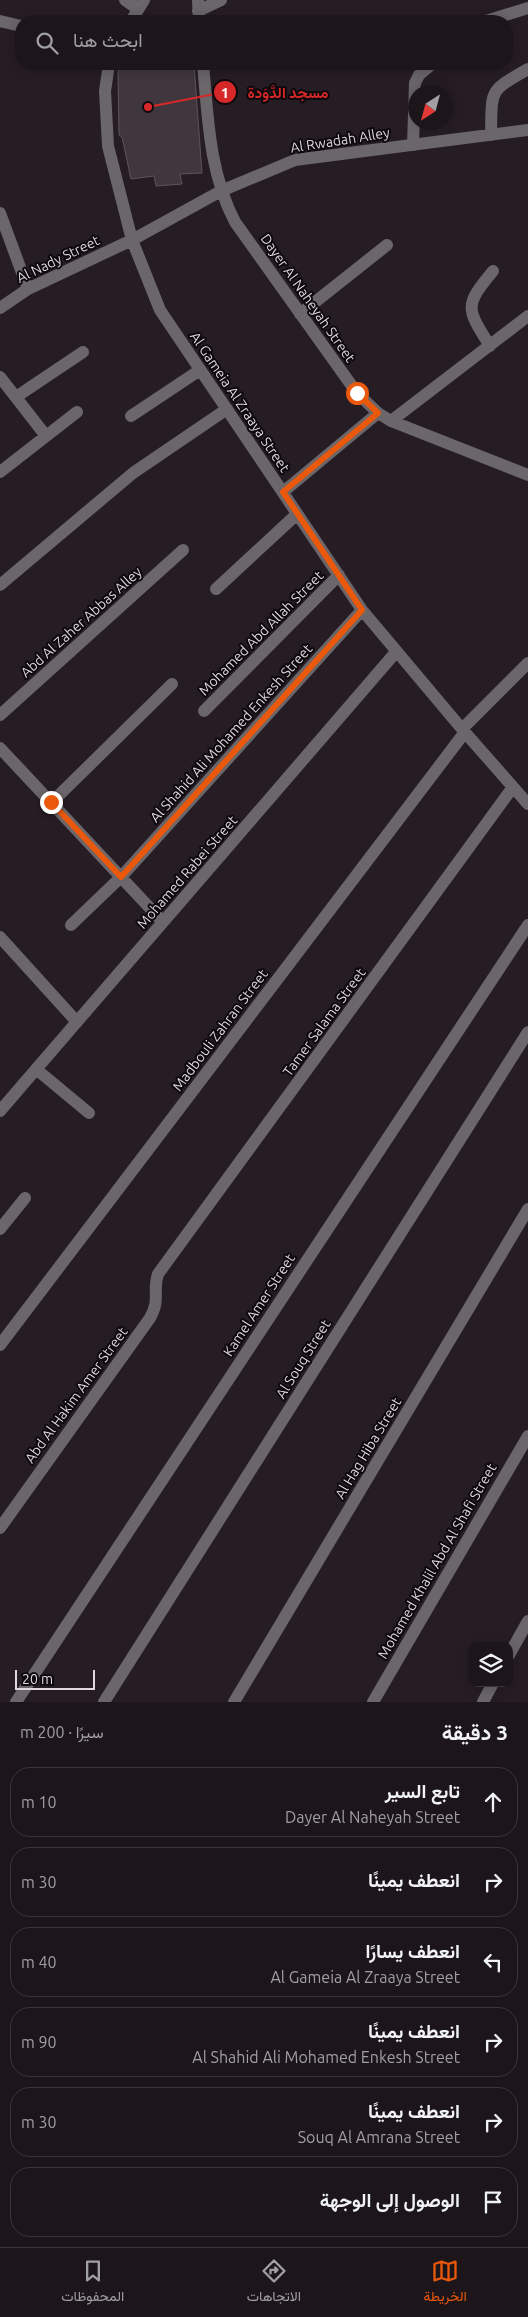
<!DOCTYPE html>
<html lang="ar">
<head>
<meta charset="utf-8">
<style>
	body { margin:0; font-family:Ubuntu,Vazirmatn,sans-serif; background:#251f24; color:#f1f3f6; direction:rtl }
	.controls { position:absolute; right:15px; bottom:15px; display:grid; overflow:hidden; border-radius:10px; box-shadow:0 2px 12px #0003 }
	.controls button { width:45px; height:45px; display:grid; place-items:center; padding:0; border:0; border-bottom:1px solid #3a353a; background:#1c161b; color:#f1f3f6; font:25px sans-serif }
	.compass { position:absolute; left:408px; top:85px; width:45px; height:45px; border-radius:50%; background:#1c161b; box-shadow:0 2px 12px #0003; rotate:216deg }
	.scale { position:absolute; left:15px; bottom:12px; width:80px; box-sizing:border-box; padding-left:5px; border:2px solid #dfd9dd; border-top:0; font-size:14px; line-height:18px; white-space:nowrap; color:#dfd9dd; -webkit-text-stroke:4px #0d090c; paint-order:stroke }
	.stop { position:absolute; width:15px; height:15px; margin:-11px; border:4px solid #ea580c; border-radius:50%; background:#fff }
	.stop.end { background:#ea580c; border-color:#fff; box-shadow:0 1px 5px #0008 }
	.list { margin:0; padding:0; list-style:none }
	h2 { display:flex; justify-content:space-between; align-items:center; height:65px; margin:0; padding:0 20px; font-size:21px }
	h2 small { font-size:16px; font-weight:400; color:#a09fa3 }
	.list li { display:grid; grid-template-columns:32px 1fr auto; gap:15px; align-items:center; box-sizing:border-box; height:70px; margin:0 10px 10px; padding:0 10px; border:1px solid #3a353a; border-radius:20px }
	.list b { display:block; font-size:19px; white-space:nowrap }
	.list p { margin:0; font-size:16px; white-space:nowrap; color:#a09fa3 }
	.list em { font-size:16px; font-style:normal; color:#a09fa3 }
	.icon { flex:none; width:28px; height:28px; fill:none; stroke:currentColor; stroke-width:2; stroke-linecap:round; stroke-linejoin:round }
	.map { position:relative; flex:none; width:528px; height:1702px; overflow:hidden; direction:ltr }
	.search { position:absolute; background:#1c161b; box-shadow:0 2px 12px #0003; left:15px; right:15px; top:15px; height:55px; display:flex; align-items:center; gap:12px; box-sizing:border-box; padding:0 18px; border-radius:20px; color:#a09fa3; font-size:19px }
	.sheet { height:545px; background:#1c161b }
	nav { display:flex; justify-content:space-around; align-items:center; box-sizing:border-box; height:70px; border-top:1px solid #3a353a; background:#1c161b; font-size:14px; color:#a09fa3 }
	nav a { display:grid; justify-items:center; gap:2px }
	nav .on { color:#ea580c }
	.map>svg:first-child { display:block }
	.building { fill:#40373e; stroke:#5e535b }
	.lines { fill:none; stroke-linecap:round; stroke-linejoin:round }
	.minor { stroke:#6a6669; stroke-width:12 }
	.route { stroke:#ea580c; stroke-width:6 }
	.labels { text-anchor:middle; stroke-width:4; stroke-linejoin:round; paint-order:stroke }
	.street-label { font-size:14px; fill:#dfd9dd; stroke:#0d090c }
	.leader { fill:none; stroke:#d62828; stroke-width:2 }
	.callout-dot { fill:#d62828; stroke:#0d090c; stroke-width:2 }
	.mark-label { font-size:15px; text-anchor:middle; font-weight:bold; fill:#fff }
	.callout-label { font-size:15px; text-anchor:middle; font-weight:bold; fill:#d62828; stroke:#0d090c; stroke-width:4; stroke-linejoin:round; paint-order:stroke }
</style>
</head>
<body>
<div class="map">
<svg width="528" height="1702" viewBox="0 0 528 1702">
	<rect width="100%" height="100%" fill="#261d24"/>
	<path class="building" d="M 122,64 L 194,64 L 202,173 L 180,174 L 182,184 L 156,186 L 154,176 L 131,179 L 122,137 L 119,135 L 118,72 Z"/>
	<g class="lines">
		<path class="minor" d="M 125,0 L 138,9
			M 198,0 L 199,21
			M 198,11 L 221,0
			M 0,21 L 21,26
			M 131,21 L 144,0
			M 486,21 L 528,8
			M 109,64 L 105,91 L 108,146 L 132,240 L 160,310 L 362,610 L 462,729 L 528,804
			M 203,64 C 208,118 209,172 235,222 L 357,393 L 378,413 L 391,421 L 528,475
			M 491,135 C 492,89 488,92 528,69
			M 413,145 L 415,83 L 419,75 L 432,64
			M 0,213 L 28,289
			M 0,308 L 28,289 L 132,240 L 221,191 L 295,160 L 528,130
			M 300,314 L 387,245
			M 490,346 C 466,308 464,306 493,271
			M 0,377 L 46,436
			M 16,397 L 83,352
			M 131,416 L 200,370
			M 391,421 L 528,316
			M 0,472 L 77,412
			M 283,492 L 378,413
			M 0,585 L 133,473 L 227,409
			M 216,589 L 297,514
			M 204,711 L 339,575
			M 0,715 L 183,550
			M 462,729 L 528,663
			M 0,748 L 163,922
			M 51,803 L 172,684
			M 71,925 L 121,877 L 362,610
			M 0,937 L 77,1022
			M 36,1069 L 89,1113
			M 0,1111 L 396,652
			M 0,1229 L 25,1198
			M 0,1345 L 465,732
			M 0,1528 L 150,1318 C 161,1298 152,1292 158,1274 L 513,787
			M 509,1655 L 528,1621
			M 16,1702 L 528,925
			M 104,1702 L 528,1032
			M 234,1702 L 528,1209
			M 373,1702 L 528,1436
			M 483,1702 L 493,1683"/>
	</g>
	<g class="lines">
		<path class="route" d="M 51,802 L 121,877 L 362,610 L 283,492 L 378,413 L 357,393"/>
	</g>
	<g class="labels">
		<g class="street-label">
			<text transform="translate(340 140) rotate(-9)" y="5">Al Rwadah Alley</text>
			<text transform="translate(58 259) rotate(-26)" y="5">Al Nady Street</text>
			<text transform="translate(308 298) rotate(55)" y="5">Dayer Al Naheyah Street</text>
			<text transform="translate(240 402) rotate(56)" y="5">Al Gameia Al Zraaya Street</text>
			<text transform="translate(81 622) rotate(-42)" y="5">Abd Al Zaher Abbas Alley</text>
			<text transform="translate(261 633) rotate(-45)" y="5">Mohamed Abd Allah Street</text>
			<text transform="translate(231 733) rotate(-48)" y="5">Al Shahid Ali Mohamed Enkesh Street</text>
			<text transform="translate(187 872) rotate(-49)" y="5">Mohamed Rabei Street</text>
			<text transform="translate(324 1022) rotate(-54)" y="5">Tamer Salama Street</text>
			<text transform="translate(220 1030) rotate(-53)" y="5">Madbouli Zahran Street</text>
			<text transform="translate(259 1305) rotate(-57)" y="5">Kamel Amer Street</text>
			<text transform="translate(303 1359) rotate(-58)" y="5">Al Souq Street</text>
			<text transform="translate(76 1395) rotate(-54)" y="5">Abd Al Hakim Amer Street</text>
			<text transform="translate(368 1448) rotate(-59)" y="5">Al Hag Hiba Street</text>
			<text transform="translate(437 1561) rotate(-60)" y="5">Mohamed Khalil Abd Al Shafi Street</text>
		</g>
	</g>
	<path class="leader" d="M148 107L225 92"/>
	<g class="callout-dot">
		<circle cx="148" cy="107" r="5"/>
		<circle cx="225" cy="92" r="12"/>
	</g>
	<g class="mark-label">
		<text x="225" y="98">1</text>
	</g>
	<g class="callout-label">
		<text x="288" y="98">مسجد الدَّوَدة</text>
	</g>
</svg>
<div class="controls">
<button><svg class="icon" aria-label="layers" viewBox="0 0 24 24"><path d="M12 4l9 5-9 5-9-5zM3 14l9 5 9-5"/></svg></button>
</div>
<svg class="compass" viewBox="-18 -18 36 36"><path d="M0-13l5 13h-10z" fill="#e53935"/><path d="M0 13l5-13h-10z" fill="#a09fa3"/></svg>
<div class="scale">20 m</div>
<div class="stop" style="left:357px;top:393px"></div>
<div class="stop end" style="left:51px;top:802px"></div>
<div class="search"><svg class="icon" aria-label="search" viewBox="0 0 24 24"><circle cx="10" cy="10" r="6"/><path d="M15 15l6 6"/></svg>ابحث هنا</div>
</div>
<section class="sheet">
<h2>3 دقيقة<small>سيرًا · 200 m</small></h2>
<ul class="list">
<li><svg class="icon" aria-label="ahead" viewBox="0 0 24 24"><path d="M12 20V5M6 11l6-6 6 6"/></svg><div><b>تابع السير</b><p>Dayer Al Naheyah Street</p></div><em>10 m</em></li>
<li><svg class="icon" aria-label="right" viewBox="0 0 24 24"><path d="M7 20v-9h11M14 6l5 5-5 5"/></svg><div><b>انعطف يمينًا</b></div><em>30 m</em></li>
<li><svg class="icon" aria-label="left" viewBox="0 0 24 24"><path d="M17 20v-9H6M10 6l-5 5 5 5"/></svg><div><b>انعطف يسارًا</b><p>Al Gameia Al Zraaya Street</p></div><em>40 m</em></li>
<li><svg class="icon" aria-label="right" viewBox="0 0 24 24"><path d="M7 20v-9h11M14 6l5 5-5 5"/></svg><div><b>انعطف يمينًا</b><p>Al Shahid Ali Mohamed Enkesh Street</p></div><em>90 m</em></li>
<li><svg class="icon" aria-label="right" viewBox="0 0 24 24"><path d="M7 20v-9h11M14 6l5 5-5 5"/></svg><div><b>انعطف يمينًا</b><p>Souq Al Amrana Street</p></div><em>30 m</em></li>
<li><svg class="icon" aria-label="arrive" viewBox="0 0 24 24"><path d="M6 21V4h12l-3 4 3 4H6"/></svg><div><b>الوصول إلى الوجهة</b></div></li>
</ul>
</section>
<nav>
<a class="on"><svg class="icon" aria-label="map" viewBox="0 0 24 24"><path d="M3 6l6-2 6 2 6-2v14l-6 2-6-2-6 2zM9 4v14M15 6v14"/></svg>الخريطة</a>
<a><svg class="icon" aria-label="directions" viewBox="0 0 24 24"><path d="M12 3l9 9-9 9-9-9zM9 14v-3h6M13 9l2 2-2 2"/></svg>الاتجاهات</a>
<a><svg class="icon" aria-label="saved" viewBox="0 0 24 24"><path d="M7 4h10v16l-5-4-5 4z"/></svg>المحفوظات</a>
</nav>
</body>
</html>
